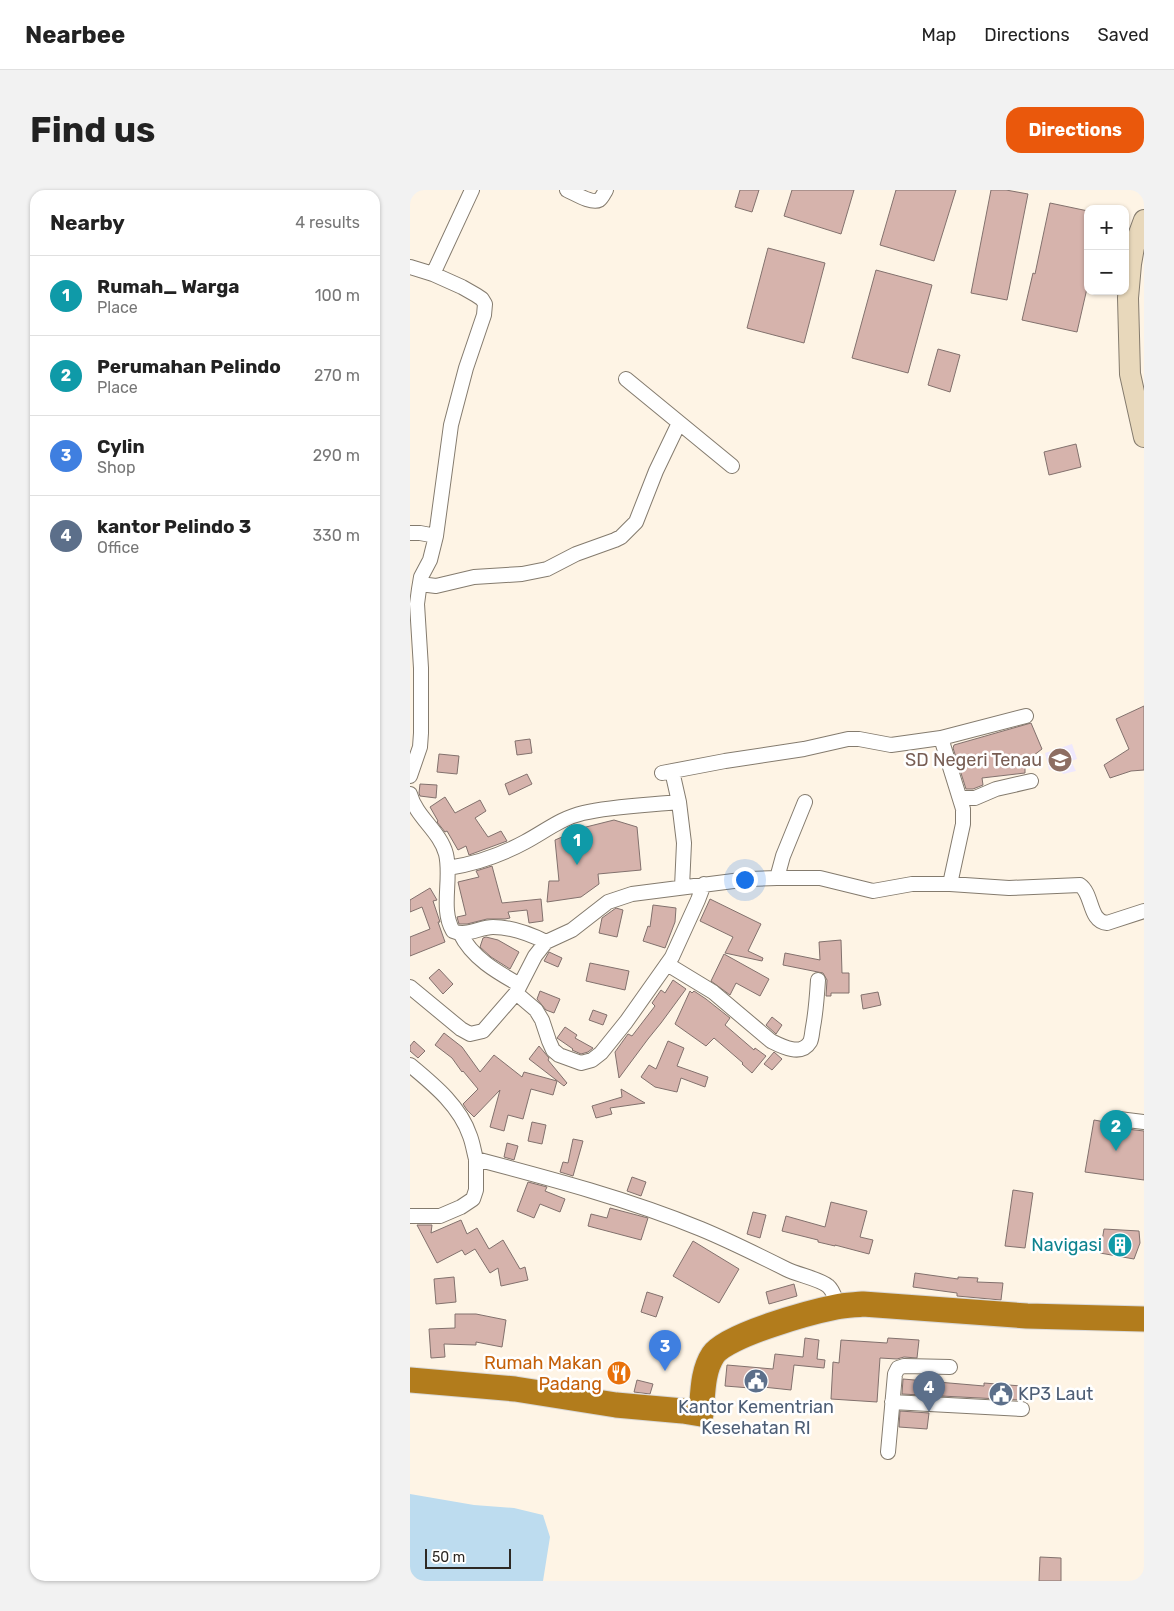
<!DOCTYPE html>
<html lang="en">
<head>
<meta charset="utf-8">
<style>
	body { margin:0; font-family:Rubik,sans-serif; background:#f2f2f2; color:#222 }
	.controls { position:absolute; right:15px; top:15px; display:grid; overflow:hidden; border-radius:10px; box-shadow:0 1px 4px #0004 }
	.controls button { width:45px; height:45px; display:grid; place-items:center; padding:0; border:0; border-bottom:1px solid #e0e0e0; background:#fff; color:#222; font:25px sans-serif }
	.scale { position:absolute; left:15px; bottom:12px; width:86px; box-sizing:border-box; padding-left:5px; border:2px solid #2d2924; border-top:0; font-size:14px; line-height:18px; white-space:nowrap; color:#2d2924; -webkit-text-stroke:4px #fff; paint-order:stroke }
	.you { position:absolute; left:334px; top:689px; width:18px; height:18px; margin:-12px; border:4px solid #fff; border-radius:50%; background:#1a73e8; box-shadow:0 0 0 8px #1a73e833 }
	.badge { display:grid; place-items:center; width:32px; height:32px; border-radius:50%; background:#ea580c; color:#fff; font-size:16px; font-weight:700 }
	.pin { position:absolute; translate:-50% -41px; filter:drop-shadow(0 1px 2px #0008) }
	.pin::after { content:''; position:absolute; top:26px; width:18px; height:15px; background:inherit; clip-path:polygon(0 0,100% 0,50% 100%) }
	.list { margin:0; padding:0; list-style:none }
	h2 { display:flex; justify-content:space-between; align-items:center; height:65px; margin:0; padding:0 20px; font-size:21px }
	h2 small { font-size:16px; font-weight:400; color:#767676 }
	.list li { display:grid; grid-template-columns:32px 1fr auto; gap:15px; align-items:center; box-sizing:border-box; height:80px; padding:0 20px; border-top:1px solid #e0e0e0 }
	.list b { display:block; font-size:19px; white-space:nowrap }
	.list p { margin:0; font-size:16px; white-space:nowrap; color:#767676 }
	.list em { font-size:16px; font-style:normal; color:#767676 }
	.map { position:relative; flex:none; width:734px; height:1391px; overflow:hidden; border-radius:15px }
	header { display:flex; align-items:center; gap:30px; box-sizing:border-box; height:70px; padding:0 25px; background:#fff; border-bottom:1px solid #e0e0e0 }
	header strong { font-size:24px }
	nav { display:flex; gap:28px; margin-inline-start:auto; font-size:18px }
	.intro { display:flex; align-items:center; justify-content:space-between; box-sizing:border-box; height:120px; padding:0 30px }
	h1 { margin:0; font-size:35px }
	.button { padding:12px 22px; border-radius:15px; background:#ea580c; color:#fff; font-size:18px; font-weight:700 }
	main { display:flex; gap:30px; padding:0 30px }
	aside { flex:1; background:#fff; border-radius:15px; box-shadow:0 1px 4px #0004 }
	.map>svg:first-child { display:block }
	.education { fill:#efe8fd }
	.water { fill:#bddcef }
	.building { fill:#d6b3ac; stroke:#82716d }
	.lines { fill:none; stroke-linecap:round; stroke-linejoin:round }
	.street-casing { stroke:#847b6e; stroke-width:16 }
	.secondary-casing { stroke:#847b6e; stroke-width:22 }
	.highway-casing { stroke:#d9d8d8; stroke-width:27 }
	.street { stroke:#fff; stroke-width:14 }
	.secondary { stroke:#e8d8bb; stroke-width:20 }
	.highway { stroke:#b27c1c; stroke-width:25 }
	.labels { text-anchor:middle; stroke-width:5; stroke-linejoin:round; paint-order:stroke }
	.education-label { font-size:18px; fill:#785e54; stroke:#fff; text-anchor:end }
	.culture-label { font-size:18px; fill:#0d838f; stroke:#fff; text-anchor:end }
	.food-label { font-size:18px; fill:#c56008; stroke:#fff; text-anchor:end }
	.service-label { font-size:18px; fill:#4e5e75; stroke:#fff; text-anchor:start }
</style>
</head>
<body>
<header>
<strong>Nearbee</strong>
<nav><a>Map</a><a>Directions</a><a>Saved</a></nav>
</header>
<div class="intro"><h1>Find us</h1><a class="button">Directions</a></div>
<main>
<aside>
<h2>Nearby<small>4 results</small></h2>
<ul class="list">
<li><span class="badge" style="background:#0f9aa8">1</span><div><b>Rumah_ Warga</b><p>Place</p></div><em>100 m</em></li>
<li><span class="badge" style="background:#0f9aa8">2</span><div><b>Perumahan Pelindo</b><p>Place</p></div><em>270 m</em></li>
<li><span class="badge" style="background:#3f7fe0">3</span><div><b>Cylin</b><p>Shop</p></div><em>290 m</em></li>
<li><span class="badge" style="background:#5c6f8a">4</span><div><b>kantor Pelindo 3</b><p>Office</p></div><em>330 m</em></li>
</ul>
</aside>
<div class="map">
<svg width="734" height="1391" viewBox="0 0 734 1391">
	<rect width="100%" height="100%" fill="#fef4e5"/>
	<path class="education" d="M 662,554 L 667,569 L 661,571 L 666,581 L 653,584 L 649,578 L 639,580 L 635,563 Z"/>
	<path class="water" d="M 0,1304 L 64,1315 L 104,1318 L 133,1325 L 140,1347 L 133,1391 L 0,1391 Z"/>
	<path class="building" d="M 330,0 L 349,0 L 342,22 L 325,17 Z
		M 382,0 L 444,0 L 431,44 L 374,26 Z
		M 486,0 L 546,0 L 524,71 L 470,55 Z
		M 581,0 L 596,0 L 618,4 L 597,110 L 561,103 Z
		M 640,13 L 678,21 L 678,94 L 667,142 L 612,130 L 623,83 L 625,84 Z
		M 358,58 L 415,73 L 394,153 L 337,138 Z
		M 466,80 L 522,95 L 498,183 L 442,168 Z
		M 528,159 L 550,165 L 540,202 L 518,195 Z
		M 666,254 L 671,277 L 639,285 L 634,262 Z
		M 734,516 L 734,580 L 721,581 L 700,588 L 694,575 L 719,559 L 706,529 Z
		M 621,533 L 632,559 L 615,572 L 615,583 L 572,588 L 573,595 L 563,599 L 556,599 L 543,558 L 544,555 Z
		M 120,549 L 122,563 L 107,565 L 105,551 Z
		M 29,564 L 49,566 L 47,584 L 27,582 Z
		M 117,584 L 122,594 L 99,605 L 95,594 Z
		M 10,594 L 27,595 L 26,608 L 10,606 L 9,603 Z
		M 35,607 L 45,623 L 70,610 L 76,621 L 65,628 L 78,647 L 91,641 L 97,651 L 59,665 L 56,656 L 48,660 L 37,641 L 35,642 L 27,632 L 28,631 L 20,617 Z
		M 204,630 L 227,637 L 231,680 L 188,684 L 189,694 L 171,707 L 137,712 L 139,691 L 149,691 L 145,650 L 176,637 Z
		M 82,676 L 92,713 L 131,709 L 133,731 L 119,733 L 117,720 L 98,722 L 100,728 L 95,729 L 77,729 L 57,734 L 49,734 L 47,727 L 56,725 L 48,692 L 69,687 L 66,681 Z
		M 20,698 L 27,710 L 23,711 L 30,732 L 28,732 L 35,752 L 0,766 L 0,747 L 20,739 L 12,717 L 0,722 L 0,710 Z
		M 300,709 L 351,734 L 338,761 L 353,768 L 352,771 L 315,763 L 323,747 L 290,731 Z
		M 243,715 L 266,718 L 265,732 L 255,758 L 233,751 L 238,736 L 240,737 Z
		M 206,718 L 213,720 L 207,747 L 189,743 L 192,728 Z
		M 76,747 L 88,750 L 109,762 L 100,779 L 81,767 L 70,757 L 73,748 Z
		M 431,750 L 432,783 L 439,783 L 439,803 L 421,803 L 421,806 L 416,806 L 417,790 L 413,783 L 373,775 L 375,763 L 410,770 L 409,752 Z
		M 139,762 L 152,768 L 148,777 L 134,771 Z
		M 314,764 L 359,789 L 350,806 L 326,793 L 320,805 L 301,791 Z
		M 180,773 L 219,781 L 215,800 L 176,791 Z
		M 29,779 L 43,794 L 33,804 L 19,788 Z
		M 263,790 L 276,799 L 251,833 L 238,849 L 209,888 L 205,862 L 218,844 L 222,846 L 245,816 L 242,813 L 251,800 L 255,803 Z
		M 130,801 L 150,809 L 144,823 L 136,820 L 127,809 Z
		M 280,801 L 282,803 L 284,801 L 296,809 L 320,828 L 315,835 L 344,860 L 345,858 L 356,866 L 342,883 L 332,874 L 333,873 L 304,848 L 296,856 L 265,834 Z
		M 468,802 L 471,815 L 453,819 L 451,805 Z
		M 183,820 L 197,825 L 193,835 L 179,830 Z
		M 362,827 L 372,835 L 366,844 L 356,835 Z
		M 155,837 L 167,845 L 165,848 L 183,858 L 178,862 L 171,864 L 162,860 L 163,859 L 147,848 Z
		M 34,843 L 52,857 L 70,882 L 84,865 L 112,887 L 114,882 L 147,891 L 143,905 L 121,899 L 113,929 L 98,925 L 94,941 L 80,937 L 90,900 L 64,927 L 57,920 L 53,914 L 68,899 L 53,881 L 52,882 L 42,868 L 25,855 Z
		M 4,851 L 15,861 L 8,868 L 0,861 L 0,856 Z
		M 258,851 L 274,858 L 267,876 L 298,887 L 295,897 L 271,888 L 267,902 L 245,897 L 231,887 L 239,875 L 246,879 Z
		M 129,856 L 139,868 L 138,870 L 157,893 L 154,896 L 119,869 Z
		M 364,862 L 372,869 L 362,880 L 354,874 Z
		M 211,899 L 235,913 L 200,918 L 202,924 L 186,928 L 182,916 L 212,907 Z
		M 684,930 L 701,933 L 708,938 L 734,941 L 734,990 L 675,982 Z
		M 122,932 L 136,935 L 132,954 L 118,951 Z
		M 163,949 L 173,951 L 163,986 L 150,982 L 153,972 L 158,973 Z
		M 97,953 L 108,956 L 104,970 L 94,967 Z
		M 222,987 L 236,992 L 231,1006 L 217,1001 Z
		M 118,992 L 137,997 L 135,1001 L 155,1009 L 150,1022 L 130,1014 L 124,1028 L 107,1021 Z
		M 603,1000 L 623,1003 L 615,1058 L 595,1056 Z
		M 421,1012 L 457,1021 L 450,1047 L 463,1050 L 459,1064 L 425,1055 L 425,1056 L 408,1052 L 408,1050 L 372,1041 L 376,1026 L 415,1037 Z
		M 200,1018 L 238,1028 L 231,1050 L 178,1036 L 181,1024 L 197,1028 Z
		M 343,1022 L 356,1025 L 350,1048 L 337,1044 Z
		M 51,1030 L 57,1044 L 67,1038 L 79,1059 L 93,1050 L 110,1079 L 115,1077 L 118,1090 L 91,1096 L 88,1078 L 80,1083 L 65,1059 L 55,1065 L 52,1060 L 27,1073 L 7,1035 L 22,1035 L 21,1043 Z
		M 694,1039 L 729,1041 L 730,1053 L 724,1069 L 690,1063 Z
		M 283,1051 L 329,1079 L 309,1113 L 263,1086 Z
		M 505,1083 L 548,1089 L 548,1087 L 568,1088 L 567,1092 L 593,1093 L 591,1110 L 547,1106 L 547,1103 L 503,1097 Z
		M 44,1087 L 46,1112 L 26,1114 L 24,1089 Z
		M 384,1094 L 387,1106 L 359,1114 L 356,1102 Z
		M 237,1102 L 253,1107 L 246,1127 L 231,1122 Z
		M 45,1124 L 66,1124 L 96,1130 L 92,1157 L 66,1152 L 66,1155 L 34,1154 L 35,1167 L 21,1168 L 19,1139 L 45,1138 Z
		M 395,1148 L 409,1150 L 407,1169 L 415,1170 L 414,1178 L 384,1175 L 381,1200 L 353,1197 L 353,1199 L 315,1196 L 317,1175 L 363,1179 L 365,1164 L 393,1167 Z
		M 478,1148 L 509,1150 L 507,1168 L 494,1167 L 487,1169 L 470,1168 L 467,1212 L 421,1209 L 423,1172 L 429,1173 L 431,1150 L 477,1153 Z
		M 493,1189 L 574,1196 L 574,1193 L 611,1196 L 609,1210 L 492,1204 Z
		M 227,1190 L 243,1194 L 240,1204 L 224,1202 Z
		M 490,1221 L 519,1223 L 517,1239 L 489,1237 Z
		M 630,1367 L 651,1368 L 651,1391 L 629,1391 Z"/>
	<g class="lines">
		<defs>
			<path id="street" d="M 157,0 C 164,3 182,14 189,10 C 192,8 194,3 196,0
				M 0,77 L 23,84 L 52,97 L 66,105 L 72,109 L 75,114 L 74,125 L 56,178 L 41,235 L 26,346 L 20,370 L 11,387 L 9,399 L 7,414 L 11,478 L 11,543 L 10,557 L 0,586
				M 23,84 L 62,0
				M 216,189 L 322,276
				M 0,343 L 10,343 L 26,346
				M 10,394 L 26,396 L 64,387 L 112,384 L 137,379 L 166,364 L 205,350 L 211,347 L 226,332 L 246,281 L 269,233
				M 531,548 L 616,526
				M 262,581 L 269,612 L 274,653 L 272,697
				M 252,583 L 315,571 L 394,559 L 438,549 L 449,549 L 481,555 L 531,548 L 553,619 L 553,634 L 540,694
				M 0,604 C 6,627 30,641 36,664 C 42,689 30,719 43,741 C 56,747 70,737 83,737 C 102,737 120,744 136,752
				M 551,608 L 565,608 L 586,599 L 621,591
				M 38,678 C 64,674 91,665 115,652 C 134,642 151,628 173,623 C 202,616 239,615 269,612
				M 367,688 L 373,666 L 395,612
				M 50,743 C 62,768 87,782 110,795
				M 257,774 L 303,802 L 361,851 C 371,856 391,867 400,852 C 402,848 402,842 403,837 C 406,821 407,806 408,790
				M 0,797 L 51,839 L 60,844 L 73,841 L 106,803 L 125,766 L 136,752 L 162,740 L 198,712 L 222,704 L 339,689 L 367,688 L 410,688 L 463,701 L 502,694 L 540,694 L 599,698 L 670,695 C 683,704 679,732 697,733 L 734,721
				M 106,803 L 126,820 L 132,830 L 139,851 L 143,860 L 149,865 L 171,873 L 182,870 L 191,863 L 216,832 L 262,767 L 288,710 L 294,694
				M 0,875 C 24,895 50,916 60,946 C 63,954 64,962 66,969
				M 709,929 L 734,932
				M 0,1026 L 30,1026 L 51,1017 L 63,1009 L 66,1000 L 66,969 C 142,989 218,1009 291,1039 C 320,1051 348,1065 376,1079 C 388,1085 410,1089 418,1096 C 424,1101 425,1109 428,1116
				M 482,1212 L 612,1219
				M 478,1262 L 485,1184 L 488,1178 L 494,1176 L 540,1177"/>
			<path id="secondary" d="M 734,30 L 724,57 L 721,74 L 718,108 L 720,184 L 734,247"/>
			<path id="highway" d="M 0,1190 L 105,1199 L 206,1215 L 273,1221 L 291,1224 C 293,1204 292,1182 303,1165 C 316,1145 401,1122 426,1117 C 435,1115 444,1115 453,1114 L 617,1126 L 734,1129"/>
		</defs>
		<use href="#street" class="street-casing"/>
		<use href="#secondary" class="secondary-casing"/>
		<use href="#highway" class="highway-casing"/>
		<use href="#street" class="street"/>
		<use href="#secondary" class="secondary"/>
		<use href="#highway" class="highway"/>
	</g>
	<defs>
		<symbol id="school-disc" viewBox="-11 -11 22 22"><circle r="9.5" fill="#8d6e63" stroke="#fff"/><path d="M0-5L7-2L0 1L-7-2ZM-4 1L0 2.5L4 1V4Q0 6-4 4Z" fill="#fff"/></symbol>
		<symbol id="building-disc" viewBox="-11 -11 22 22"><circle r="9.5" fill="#0f9aa8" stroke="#fff"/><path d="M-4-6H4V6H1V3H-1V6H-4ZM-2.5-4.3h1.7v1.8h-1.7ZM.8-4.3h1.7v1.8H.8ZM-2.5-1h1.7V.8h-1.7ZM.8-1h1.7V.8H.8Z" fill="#fff"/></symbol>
		<symbol id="restaurant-disc" viewBox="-11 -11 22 22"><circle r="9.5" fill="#e8710a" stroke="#fff"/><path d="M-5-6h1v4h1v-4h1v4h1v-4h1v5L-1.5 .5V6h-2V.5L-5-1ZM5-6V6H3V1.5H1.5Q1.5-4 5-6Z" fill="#fff"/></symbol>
		<symbol id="civic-disc" viewBox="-11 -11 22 22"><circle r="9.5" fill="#5c6f8a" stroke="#fff"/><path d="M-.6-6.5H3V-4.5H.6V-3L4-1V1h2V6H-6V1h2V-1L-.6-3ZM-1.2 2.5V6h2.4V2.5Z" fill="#fff"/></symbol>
	</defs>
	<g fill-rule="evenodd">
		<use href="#school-disc" x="636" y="556" width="28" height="28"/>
		<use href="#building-disc" x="696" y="1041" width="28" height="28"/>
		<use href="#restaurant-disc" x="195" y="1169" width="28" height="28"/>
		<use href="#civic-disc" x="332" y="1177" width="28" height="28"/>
		<use href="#civic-disc" x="577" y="1190" width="28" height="28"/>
	</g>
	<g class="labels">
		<g class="education-label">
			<text x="632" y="576">SD Negeri Tenau</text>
		</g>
		<g class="culture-label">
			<text x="692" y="1061">Navigasi</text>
		</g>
		<g class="food-label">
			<text x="192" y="1179">Rumah Makan<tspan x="192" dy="21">Padang</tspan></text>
		</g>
		<g class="service-label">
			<text x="608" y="1210">KP3 Laut</text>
			<text x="346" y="1223" text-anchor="middle">Kantor Kementrian<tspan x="346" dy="21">Kesehatan RI</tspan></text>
		</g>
	</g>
</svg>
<div class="controls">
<button>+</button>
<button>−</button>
</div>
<div class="scale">50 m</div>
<div class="you"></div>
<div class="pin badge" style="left:167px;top:675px;background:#0f9aa8">1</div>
<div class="pin badge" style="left:706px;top:961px;background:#0f9aa8">2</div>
<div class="pin badge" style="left:255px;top:1181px;background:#3f7fe0">3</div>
<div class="pin badge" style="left:519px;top:1222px;background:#5c6f8a">4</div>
</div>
</main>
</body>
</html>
